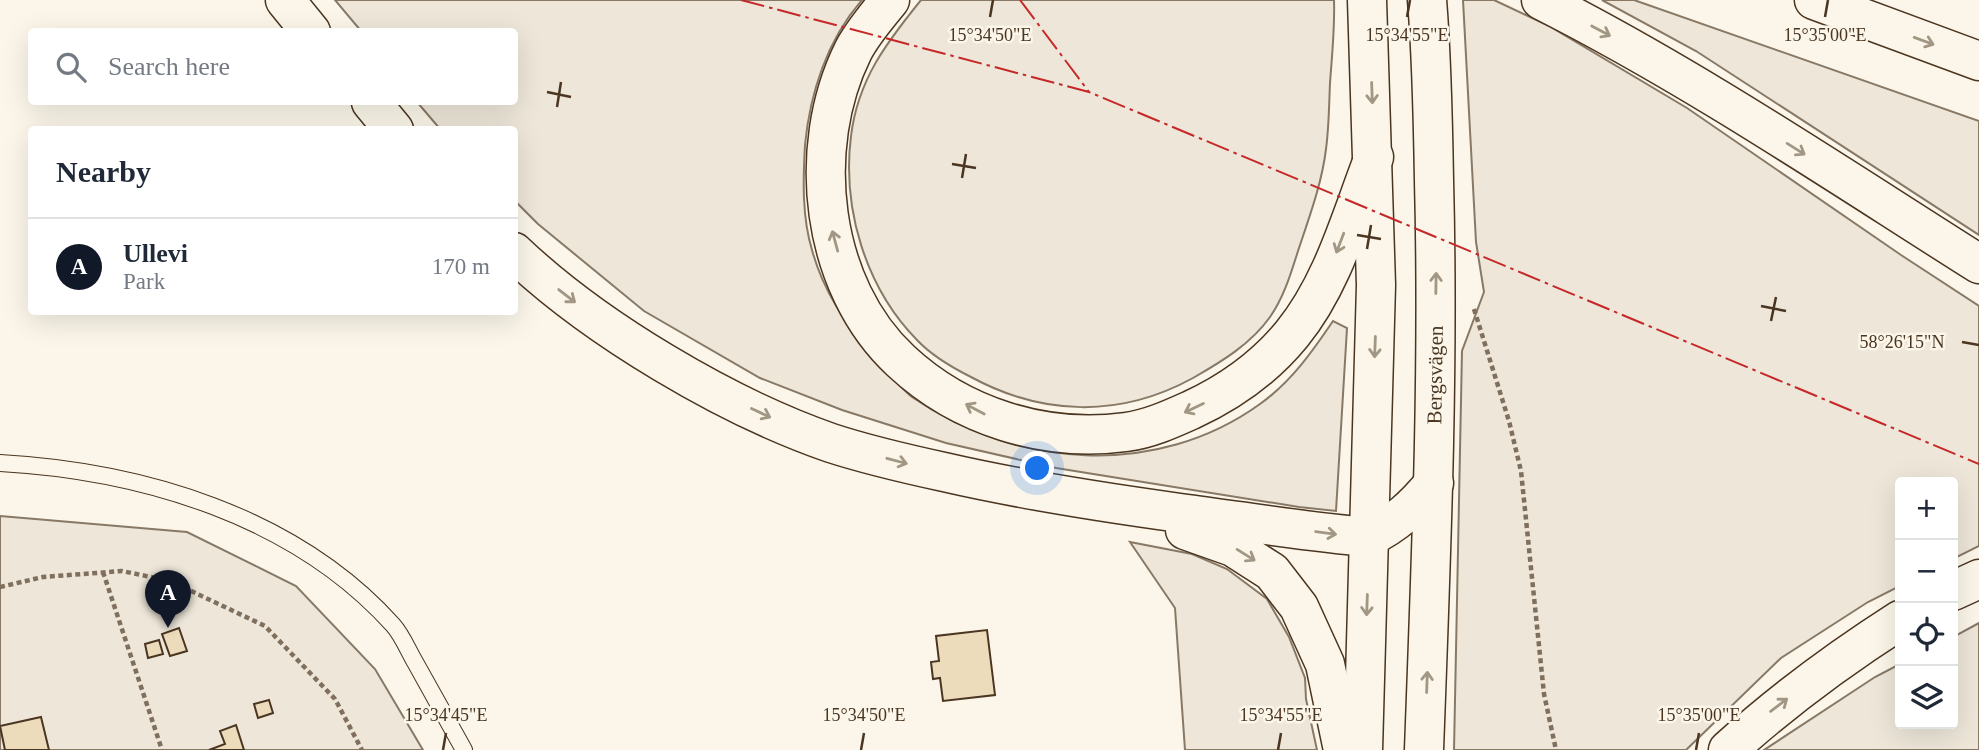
<!DOCTYPE html>
<html lang="en">
<head>
<meta charset="utf-8">
<style>
	body { margin:0; font-family:"Times New Roman",serif; background:#f6f6f7; color:#1f2937 }
	.controls { position:absolute; right:21px; bottom:21px; display:grid; overflow:hidden; border-radius:7px; box-shadow:0 7px 28px #0002 }
	.controls button { width:63px; height:63px; display:grid; place-items:center; padding:0; border:0; border-bottom:2px solid #e0e1e3; background:#fff; color:#1f2937; font:35px sans-serif }
	.you { position:absolute; left:1038px; top:469px; width:24px; height:24px; margin:-18px; border:5px solid #fff; border-radius:50%; background:#1a73e8; box-shadow:0 0 0 10px #1a73e833 }
	.badge { display:grid; place-items:center; width:46px; height:46px; border-radius:50%; background:#111827; color:#fff; font-size:23px; font-weight:700 }
	.pin { position:absolute; translate:-50% -58px; filter:drop-shadow(0 2px 4px #0008) }
	.pin::after { content:''; position:absolute; top:37px; width:24px; height:21px; background:inherit; clip-path:polygon(0 0,100% 0,50% 100%) }
	.list { margin:0; padding:0; list-style:none }
	h2 { display:flex; justify-content:space-between; align-items:center; height:91px; margin:0; padding:0 28px; font-size:30px }
	h2 small { font-size:23px; font-weight:400; color:#747a83 }
	.list li { display:grid; grid-template-columns:46px 1fr auto; gap:21px; align-items:center; box-sizing:border-box; height:98px; padding:0 28px; border-top:2px solid #e0e1e3 }
	.list b { display:block; font-size:26px; white-space:nowrap }
	.list p { margin:0; font-size:23px; white-space:nowrap; color:#747a83 }
	.list em { font-size:23px; font-style:normal; color:#747a83 }
	.icon { flex:none; width:38px; height:38px; fill:none; stroke:currentColor; stroke-width:2; stroke-linecap:round; stroke-linejoin:round }
	.map { position:relative; flex:none; width:1979px; height:750px; overflow:hidden }
	.search { position:absolute; background:#fff; box-shadow:0 7px 28px #0002; left:28px; top:28px; width:490px; height:77px; display:flex; align-items:center; gap:18px; box-sizing:border-box; padding:0 24px; border-radius:7px; color:#747a83; font-size:26px }
	.panel { position:absolute; background:#fff; box-shadow:0 7px 28px #0002; left:28px; top:126px; width:490px; height:189px; border-radius:7px }
	.map>svg:first-child { display:block }
	.green { fill:#ede6d9; stroke:#887966; stroke-width:2 }
	.building { fill:#ecdcbc; stroke:#4a3520; stroke-width:2 }
	.lines { fill:none; stroke-linecap:round; stroke-linejoin:round }
	.service-casing { stroke:#4a3520; stroke-width:18 }
	.secondary-casing { stroke:#4a3520; stroke-width:41 }
	.motorway-casing { stroke:#4a3520; stroke-width:41 }
	.path { stroke:#7f6f5c; stroke-width:4.5; stroke-dasharray:5 3.5; stroke-linecap:butt }
	.service { stroke:#fbf6e9; stroke-width:16 }
	.secondary { stroke:#fbf6e9; stroke-width:38 }
	.motorway { stroke:#fbf6e9; stroke-width:38 }
	.power { stroke:#c62828; stroke-width:2; stroke-dasharray:24 5 3.5 5; stroke-linecap:butt }
	.oneway { stroke:#a29684 }
	.ticks { fill:none; stroke:#4a3520; stroke-width:2.5 }
	.labels { text-anchor:middle; stroke-width:5; stroke-linejoin:round; paint-order:stroke }
	.street-label { font-size:21px; fill:#4a3520; stroke:#fbf6e9 }
	.ticks-label { font-size:18px; text-anchor:middle; fill:#4a3520; stroke:#fbf6e9; stroke-width:5; stroke-linejoin:round; paint-order:stroke }
</style>
</head>
<body>
<div class="map">
<svg width="1979" height="750" viewBox="0 0 1979 750">
	<rect width="100%" height="100%" fill="#fbf6e9"/>
	<path class="green" d="M 335,0 L 862,0 C 827,40 810,93 805,145 C 803,180 802,217 812,250 C 823,291 848,328 876,359 C 887,371 899,387 912,397 C 1015,468 1156,479 1260,404 C 1291,382 1312,352 1333,321 L 1347,328 L 1336,511 L 1299,507 L 1056,468 L 946,443 L 842,410 L 760,378 L 644,311 L 538,224 L 515,201 L 514,130 L 440,129 L 417,102 L 514,102 L 514,32 L 361,31 Z
		M 921,0 L 1334,0 C 1335,28 1332,55 1330,83 C 1329,105 1329,127 1326,149 C 1322,183 1309,218 1298,251 C 1291,273 1284,297 1270,317 C 1251,344 1221,362 1193,378 C 1120,418 1043,416 971,377 C 951,367 932,356 917,340 C 865,287 842,208 851,136 C 858,79 887,42 921,0 Z
		M 1463,0 L 1494,0 L 1549,26 L 1687,108 L 1901,255 L 1979,306 L 1979,546 L 1953,559 L 1953,482 L 1900,482 L 1900,586 L 1868,602 L 1781,658 L 1686,750 L 1454,750 L 1462,351 L 1484,292 L 1476,242 Z
		M 1602,0 L 1634,0 L 1979,121 L 1979,235 L 1696,51 Z
		M 0,516 L 187,532 L 296,586 L 375,669 L 423,750 L 0,750 Z
		M 1130,542 L 1192,554 L 1227,569 L 1267,599 L 1289,637 L 1305,678 L 1306,699 L 1317,750 L 1185,750 L 1175,608 Z
		M 1979,623 L 1979,750 L 1764,750 L 1875,677 L 1900,664 L 1900,724 L 1953,724 L 1953,637 Z"/>
	<path class="building" d="M 179,628 L 187,651 L 170,656 L 162,634 Z
		M 987,630 L 995,695 L 943,701 L 940,678 L 933,679 L 931,662 L 939,661 L 936,636 Z
		M 159,640 L 163,654 L 148,658 L 145,644 Z
		M 269,700 L 273,713 L 258,718 L 254,704 Z
		M 41,717 L 49,750 L 5,750 L 0,726 Z
		M 236,725 L 244,750 L 209,750 L 225,744 L 220,731 Z"/>
	<g class="lines">
		<defs>
			<path id="service" d="M 0,463 C 142,471 295,516 393,625 C 402,635 408,650 415,662 C 431,691 448,721 464,750"/>
			<path id="secondary" d="M 1363,750 L 1376,285 L 1367,0
				M 1424,750 C 1431,560 1439,371 1434,181 C 1433,120 1432,60 1427,0"/>
			<path id="motorway" d="M 285,0 L 311,32
				M 890,0 C 877,16 862,33 853,51 C 805,148 820,286 901,361 C 961,417 1045,443 1126,432 C 1149,429 1171,419 1191,410 C 1230,392 1265,367 1292,334 C 1333,284 1351,216 1374,157
				M 1541,0 C 1693,77 1835,173 1979,264
				M 1814,0 L 1979,61
				M 371,102 L 394,130
				M 514,252 C 595,329 727,407 831,443 C 868,455 907,464 944,472 C 1022,490 1100,502 1180,513 C 1243,521 1306,532 1369,537 C 1396,524 1415,506 1434,483
				M 1185,530 L 1233,547 L 1272,572 L 1299,607 L 1325,664 L 1343,750
				M 1953,591 L 1979,579
				M 1728,750 C 1782,701 1839,659 1900,620"/>
		</defs>
		<use href="#service" class="service-casing"/>
		<use href="#secondary" class="secondary-casing"/>
		<use href="#motorway" class="motorway-casing"/>
		<path class="path" d="M 1474,309 L 1509,421 L 1521,471 L 1544,694 L 1556,750
			M 103,572 L 162,750
			M 0,587 L 43,577 L 122,571 L 170,581 L 265,626 L 335,699 L 362,750"/>
		<use href="#service" class="service"/>
		<use href="#secondary" class="secondary"/>
		<use href="#motorway" class="motorway"/>
		<path class="power" d="M 741,0 L 1089,92 L 1979,464
			M 1020,0 L 1089,92"/>
	</g>
	<defs><path id="oneway-shaft" d="M-6 0H5M1.5-3L5.5 0L1.5 3" fill="none" stroke-width="1.6" stroke-linecap="round" stroke-linejoin="round" transform="scale(1.75)"/></defs>
	<g class="oneway">
		<use href="#oneway-shaft" transform="translate(1601 31) rotate(28)"/>
		<use href="#oneway-shaft" transform="translate(1924 41) rotate(20)"/>
		<use href="#oneway-shaft" transform="translate(1372 93) rotate(88)"/>
		<use href="#oneway-shaft" transform="translate(1796 149) rotate(32)"/>
		<use href="#oneway-shaft" transform="translate(835 241) rotate(-105)"/>
		<use href="#oneway-shaft" transform="translate(1340 243) rotate(111)"/>
		<use href="#oneway-shaft" transform="translate(1436 283) rotate(-89)"/>
		<use href="#oneway-shaft" transform="translate(567 296) rotate(38)"/>
		<use href="#oneway-shaft" transform="translate(1375 347) rotate(92)"/>
		<use href="#oneway-shaft" transform="translate(1194 408) rotate(154)"/>
		<use href="#oneway-shaft" transform="translate(975 409) rotate(-152)"/>
		<use href="#oneway-shaft" transform="translate(761 413) rotate(25)"/>
		<use href="#oneway-shaft" transform="translate(897 461) rotate(15)"/>
		<use href="#oneway-shaft" transform="translate(1326 533) rotate(8)"/>
		<use href="#oneway-shaft" transform="translate(1246 555) rotate(32)"/>
		<use href="#oneway-shaft" transform="translate(1367 605) rotate(92)"/>
		<use href="#oneway-shaft" transform="translate(1427 682) rotate(-88)"/>
		<use href="#oneway-shaft" transform="translate(1779 705) rotate(-37)"/>
	</g>
	<path class="ticks" d="M 990,17 L 993,0M 1407,17 L 1410,0M 1825,17 L 1828,0M 547,92 L 571,97M 557,107 L 561,82M 952,164 L 976,168M 962,178 L 966,154M 1357,235 L 1381,239M 1367,249 L 1371,225M 1761,306 L 1786,311M 1771,321 L 1776,297M 1962,342 L 1979,345M 443,750 L 446,733M 861,750 L 864,733M 1278,750 L 1281,733M 1696,750 L 1699,733"/>
	<g class="labels">
		<g class="street-label">
			<text transform="translate(1435 375) rotate(-89)" y="7">Bergsvägen</text>
		</g>
	</g>
	<g class="ticks-label">
		<text x="990" y="41">15°34'50"E</text>
		<text x="1407" y="41">15°34'55"E</text>
		<text x="1825" y="41">15°35'00"E</text>
		<text x="1902" y="348">58°26'15"N</text>
		<text x="446" y="721">15°34'45"E</text>
		<text x="864" y="721">15°34'50"E</text>
		<text x="1281" y="721">15°34'55"E</text>
		<text x="1699" y="721">15°35'00"E</text>
	</g>
</svg>
<div class="controls">
<button>+</button>
<button>−</button>
<button><svg class="icon" aria-label="locate" viewBox="0 0 24 24"><circle cx="12" cy="12" r="6"/><path d="M12 2v4M12 18v4M2 12h4M18 12h4"/></svg></button>
<button><svg class="icon" aria-label="layers" viewBox="0 0 24 24"><path d="M12 4l9 5-9 5-9-5zM3 14l9 5 9-5"/></svg></button>
</div>
<div class="you"></div>
<div class="pin badge" style="left:168px;top:628px">A</div>
<div class="search"><svg class="icon" aria-label="search" viewBox="0 0 24 24"><circle cx="10" cy="10" r="6"/><path d="M15 15l6 6"/></svg>Search here</div>
<section class="panel">
<h2>Nearby<small></small></h2>
<ul class="list">
<li><span class="badge">A</span><div><b>Ullevi</b><p>Park</p></div><em>170 m</em></li>
</ul>
</section>
</div>
</body>
</html>
